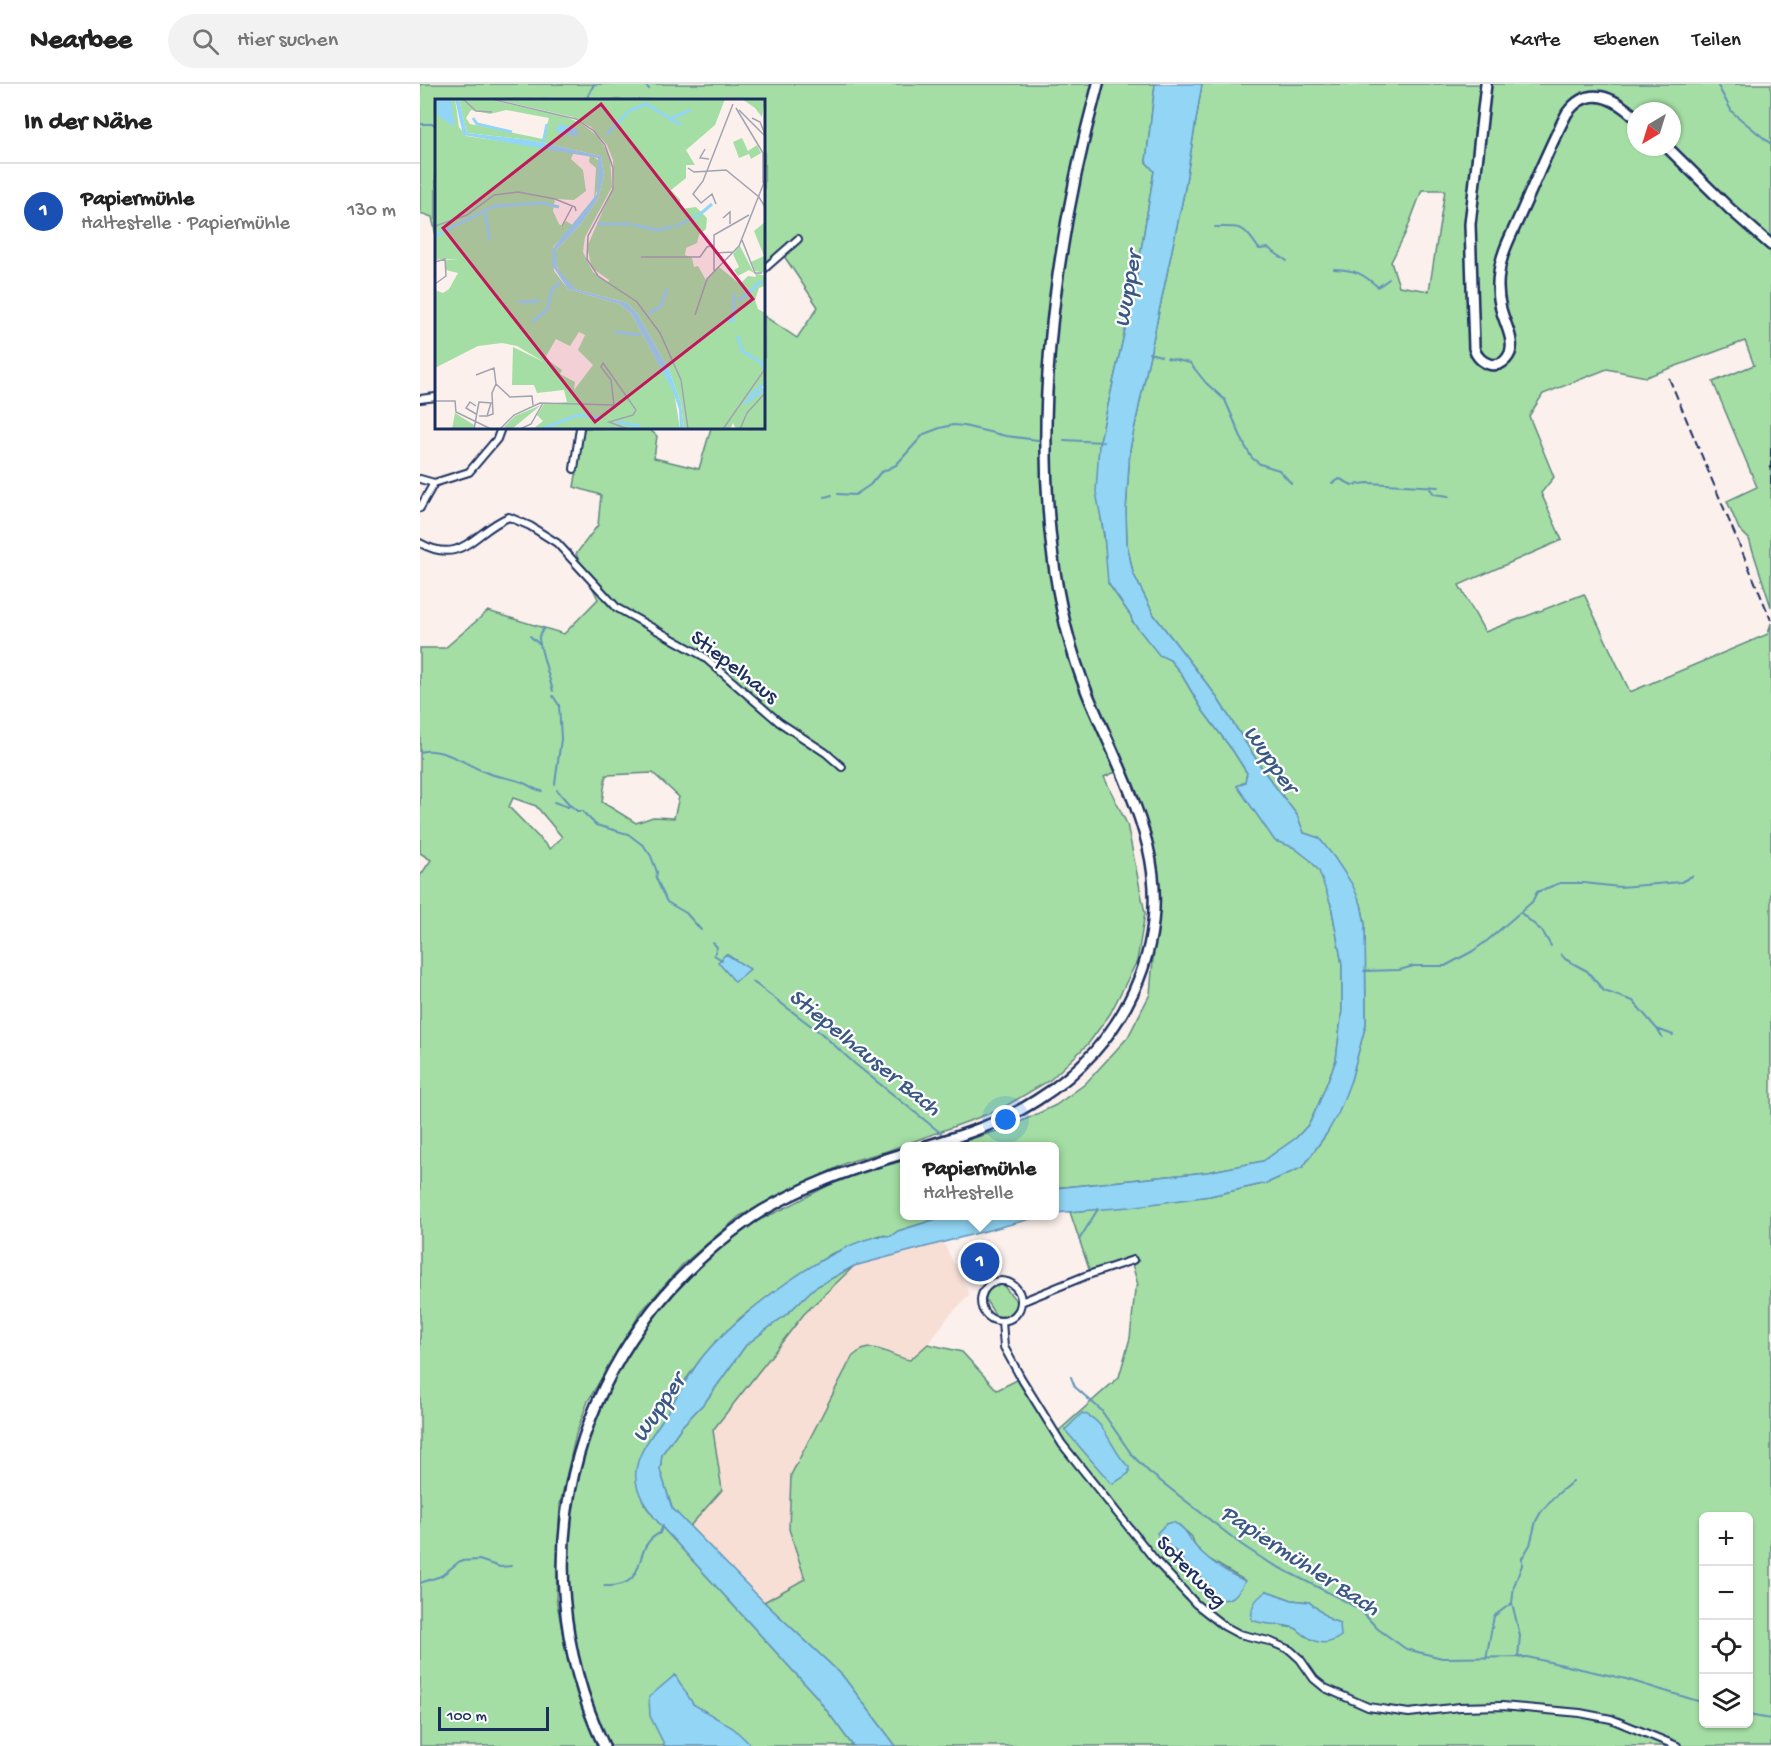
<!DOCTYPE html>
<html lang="de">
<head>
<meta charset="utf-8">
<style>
	body { margin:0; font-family:"Gochi Hand",sans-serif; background:#f2f2f2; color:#222 }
	.controls { position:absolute; right:18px; bottom:18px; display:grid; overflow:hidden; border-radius:9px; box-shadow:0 2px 4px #0004 }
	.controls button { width:54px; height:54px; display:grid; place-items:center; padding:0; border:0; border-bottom:2px solid #e0e0e0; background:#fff; color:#222; font:30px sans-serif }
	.compass { position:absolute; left:1207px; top:18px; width:54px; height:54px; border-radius:50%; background:#fff; box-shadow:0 2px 4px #0004; rotate:218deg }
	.scale { position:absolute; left:18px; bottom:15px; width:111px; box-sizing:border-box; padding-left:6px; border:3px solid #1b2f5e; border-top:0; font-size:16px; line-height:21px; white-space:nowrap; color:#1b2f5e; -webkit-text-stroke:4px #fff; paint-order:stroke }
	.you { position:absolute; left:586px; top:1036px; width:21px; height:21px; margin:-15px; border:4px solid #fff; border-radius:50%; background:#1a73e8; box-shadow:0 0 0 9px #1a73e833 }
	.badge { display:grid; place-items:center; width:39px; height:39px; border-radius:50%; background:#7c3aed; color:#fff; font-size:20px; font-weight:700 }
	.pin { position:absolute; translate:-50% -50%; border:3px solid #fff; box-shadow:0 2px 6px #0006 }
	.popup { position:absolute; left:480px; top:1058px; width:159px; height:78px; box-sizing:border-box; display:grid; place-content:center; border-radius:9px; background:#fff; filter:drop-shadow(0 2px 4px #0005); font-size:20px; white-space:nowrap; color:#767676 }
	.popup b { font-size:22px; color:#222 }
	.popup::after { content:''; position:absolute; left:50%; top:100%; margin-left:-12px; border:12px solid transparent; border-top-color:#fff }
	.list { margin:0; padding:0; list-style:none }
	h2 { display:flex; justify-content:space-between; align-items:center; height:78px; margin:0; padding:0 24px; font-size:26px }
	h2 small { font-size:20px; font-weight:400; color:#767676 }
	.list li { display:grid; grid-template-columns:39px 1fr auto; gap:18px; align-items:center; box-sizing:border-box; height:96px; padding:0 24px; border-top:2px solid #e0e0e0 }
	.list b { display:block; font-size:22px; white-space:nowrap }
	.list p { margin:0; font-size:20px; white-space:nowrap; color:#767676 }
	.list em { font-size:20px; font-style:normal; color:#767676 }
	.icon { flex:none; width:33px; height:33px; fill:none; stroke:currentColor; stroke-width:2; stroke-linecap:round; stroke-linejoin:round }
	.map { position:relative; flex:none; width:1351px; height:1662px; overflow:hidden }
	header { display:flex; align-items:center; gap:36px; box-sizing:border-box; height:84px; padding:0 30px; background:#fff; border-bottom:2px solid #e0e0e0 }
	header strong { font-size:28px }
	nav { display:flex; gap:33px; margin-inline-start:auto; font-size:21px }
	.search { width:420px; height:54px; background:#f2f2f2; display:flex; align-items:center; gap:15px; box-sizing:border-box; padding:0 21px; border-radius:33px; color:#767676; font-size:22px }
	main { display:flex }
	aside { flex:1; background:#fff }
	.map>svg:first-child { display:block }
	.built { fill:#f7dfd6 }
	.green { fill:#a4dea4; stroke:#608681; stroke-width:1.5; fill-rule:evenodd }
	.water { fill:#92d5f4; stroke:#6293b8; stroke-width:1.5 }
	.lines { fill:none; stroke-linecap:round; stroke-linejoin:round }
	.stream { stroke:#6293b8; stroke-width:2 }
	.street-casing { stroke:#1b2f5e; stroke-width:10 }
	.primary-casing { stroke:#1b2f5e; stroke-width:14 }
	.street { stroke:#fff; stroke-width:6 }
	.primary { stroke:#fff; stroke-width:9 }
	.rail { stroke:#1b2f5e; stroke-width:2; stroke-dasharray:9 4.5; stroke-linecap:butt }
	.labels { text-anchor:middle; stroke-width:4.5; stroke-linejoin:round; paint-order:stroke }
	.street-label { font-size:22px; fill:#1b2f5e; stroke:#fff }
	.water-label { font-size:24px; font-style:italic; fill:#395884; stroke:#fff }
	.inset-river { fill:none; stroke:#92d5f4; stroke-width:3 }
	.inset-road { fill:none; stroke:#a1a3b3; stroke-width:1.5 }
	.view { fill:#c2185b; fill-opacity:0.15; stroke:#c2185b; stroke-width:3 }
	.inset-edge { fill:none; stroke:#1b2f5e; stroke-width:3 }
</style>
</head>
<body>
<header>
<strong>Nearbee</strong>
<div class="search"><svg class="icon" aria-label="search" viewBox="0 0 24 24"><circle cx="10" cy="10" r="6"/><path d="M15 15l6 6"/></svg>Hier suchen</div>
<nav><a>Karte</a><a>Ebenen</a><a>Teilen</a></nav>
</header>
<main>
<aside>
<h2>In der Nähe<small></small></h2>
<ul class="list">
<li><span class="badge" style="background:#1a4fb4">1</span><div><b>Papiermühle</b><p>Haltestelle · Papiermühle</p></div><em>130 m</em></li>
</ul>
</aside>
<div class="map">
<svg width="1351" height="1662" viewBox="0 0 1351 1662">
	<rect width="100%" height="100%" fill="#fbf0ec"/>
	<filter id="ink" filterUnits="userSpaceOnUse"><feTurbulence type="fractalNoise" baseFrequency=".0167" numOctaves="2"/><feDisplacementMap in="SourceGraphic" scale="12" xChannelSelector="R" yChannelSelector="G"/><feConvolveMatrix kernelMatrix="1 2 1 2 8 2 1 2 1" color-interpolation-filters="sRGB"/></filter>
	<g filter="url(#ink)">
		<path class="built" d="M 523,1158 L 550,1211 L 528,1233 L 508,1260 L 490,1276 L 478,1274 L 462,1267 L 371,1390 L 369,1445 L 386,1495 L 344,1518 L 269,1443 L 302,1406 L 293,1346 L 384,1230 L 434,1182 Z"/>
		<path class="green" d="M 0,0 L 735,0 L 726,78 L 734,87 L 716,197 L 679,361 L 677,405 L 689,489 L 688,499 L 711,532 L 712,537 L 739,570 L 750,576 L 760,588 L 783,627 L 813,667 L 827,689 L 825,698 L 817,702 L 841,734 L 845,743 L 864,759 L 873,763 L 890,775 L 900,787 L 911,821 L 922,880 L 922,926 L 916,976 L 899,1019 L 889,1040 L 876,1054 L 844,1077 L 787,1088 L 635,1104 L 635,1062 L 529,1062 L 589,1043 L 636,1021 L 665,1000 L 708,953 L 730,910 L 739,808 L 734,774 L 727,745 L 705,684 L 684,693 L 707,740 L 725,829 L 717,877 L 690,930 L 668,960 L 630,996 L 579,1026 L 467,1067 L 428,1078 L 320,1132 L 262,1181 L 221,1228 L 168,1317 L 156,1350 L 140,1420 L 136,1514 L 148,1579 L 178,1662 L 0,1662 L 0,792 L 11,776 L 0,769 L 0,564 L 25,564 L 68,527 L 144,550 L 178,515 L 156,470 L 178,441 L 181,411 L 154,403 L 164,344 L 228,344 L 237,352 L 234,374 L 279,385 L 291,344 L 344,344 L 344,232 L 377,254 L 398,223 L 360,166 L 344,180 L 344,16 L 16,16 L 16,151 L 12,133 L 0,129 ZM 233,689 L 259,713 L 254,734 L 233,733 L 216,739 L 182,718 L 186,691 ZM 93,714 L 116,722 L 142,753 L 130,765 L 89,723 Z
			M 782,0 L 1351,0 L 1351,523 L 1329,455 L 1319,445 L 1307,417 L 1337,403 L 1293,298 L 1334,281 L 1325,257 L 1226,293 L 1187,285 L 1123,310 L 1109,332 L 1134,393 L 1121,409 L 1142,456 L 1039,501 L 1065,548 L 1164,510 L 1210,608 L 1348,550 L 1351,539 L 1351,1662 L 476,1662 L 422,1591 L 344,1518 L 385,1495 L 369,1445 L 371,1391 L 432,1273 C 453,1253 466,1272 490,1276 L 508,1260 L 542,1268 L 577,1306 L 601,1294 L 635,1350 L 699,1293 L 710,1254 L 715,1206 L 718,1201 L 712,1180 L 719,1177 L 714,1173 L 670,1188 L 650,1128 L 790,1112 L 847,1099 L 883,1083 L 907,1049 L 931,996 L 946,940 L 945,840 L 941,820 L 899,754 L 884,749 L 877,731 L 845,689 L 794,609 L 734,531 L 713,489 L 707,460 L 706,427 L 710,365 L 764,109 ZM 1216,27 L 1252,27 L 1252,63 L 1216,63 ZM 1002,106 L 1025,106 L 1009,207 L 979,202 L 971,178 L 986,148 ZM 662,1330 L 680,1341 L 700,1376 L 708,1383 L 646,1346 ZM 1284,1432 L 1328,1432 L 1328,1640 L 1284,1640 ZM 759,1441 L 772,1453 L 775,1462 L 787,1474 L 824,1496 L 796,1514 C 785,1494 768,1480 751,1464 ZM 847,1507 L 872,1516 L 889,1518 L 911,1536 L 920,1539 L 887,1553 L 876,1544 L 862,1542 Z
			M 485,1076 L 485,1132 L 526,1132 L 478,1147 L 471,1152 L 460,1151 L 411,1170 L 357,1206 L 320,1234 L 303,1252 L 280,1276 L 264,1298 L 258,1313 L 226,1361 L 224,1420 L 242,1443 L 396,1612 L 433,1662 L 190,1662 C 130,1551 136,1406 193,1295 C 213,1256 242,1221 272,1191 C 290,1173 310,1154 331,1141 C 342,1134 355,1129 367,1123 C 385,1114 402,1104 420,1096 C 440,1087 464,1083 485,1076 Z
			M 434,1182 L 384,1230 L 293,1346 L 302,1406 L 269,1443 L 252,1424 L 240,1386 L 242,1370 L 262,1342 L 286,1317 L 326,1261 L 368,1229 L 394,1204 Z
			M 578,1201 L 583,1201 L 598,1219 C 593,1229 588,1234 576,1232 L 565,1215 L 569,1206 Z"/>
		<path class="water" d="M 735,0 L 782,0 L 764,109 L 710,365 L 706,427 L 707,460 L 713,489 L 734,531 L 794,609 L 845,689 L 877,731 L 884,749 L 899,754 L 914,773 L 932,800 L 941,820 L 945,840 L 946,940 L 931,996 L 919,1028 L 907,1049 L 883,1083 L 847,1099 L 790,1112 L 710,1123 L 635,1129 L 635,1104 L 787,1088 L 843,1077 L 876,1054 L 889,1040 L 899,1019 L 916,976 L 922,926 L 922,880 L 911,821 L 899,787 L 890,776 L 873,763 L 855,757 L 817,702 L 825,698 L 827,689 L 813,667 L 783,627 L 760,588 L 750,576 L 739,571 L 712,537 L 711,532 L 688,499 L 684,450 L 676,408 L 679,361 L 716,197 L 734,87 L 726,78 Z
			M 306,870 L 330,885 L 315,898 L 298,878 Z
			M 526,1132 L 622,1132 L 434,1182 L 394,1204 L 368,1229 L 326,1261 L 286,1317 L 262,1342 L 242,1370 L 240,1386 L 252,1424 L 344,1518 L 422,1591 L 476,1662 L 433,1662 L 396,1612 L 242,1443 C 229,1427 213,1408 216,1386 C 219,1365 235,1348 246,1330 C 257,1312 267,1294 280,1276 C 308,1237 422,1148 471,1152 L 478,1147 Z
			M 662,1329 C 687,1336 691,1368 709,1383 L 709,1389 L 693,1400 L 690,1398 L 645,1346 Z
			M 753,1438 C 769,1445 768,1455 778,1465 C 791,1478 807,1489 825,1497 C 818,1510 811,1520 796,1514 C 786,1494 780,1494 765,1479 C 761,1475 758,1469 753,1465 C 745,1459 741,1458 737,1449 L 746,1440 Z
			M 847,1507 L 872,1516 L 889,1518 L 911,1536 L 920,1539 L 921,1552 C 909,1561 899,1561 886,1552 C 882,1550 879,1546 875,1544 C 861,1539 846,1542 832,1536 C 830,1522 835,1515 847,1507 Z
			M 255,1591 L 273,1620 L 313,1644 L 332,1662 L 245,1662 L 230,1632 L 229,1613 Z"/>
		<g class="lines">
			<path class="stream" d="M 224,0 L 229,5
				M 1297,0 L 1312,28 L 1351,60
				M 166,16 L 174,0
				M 0,40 L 16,40
				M 795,143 C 823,143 823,141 839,165 L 848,164 L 867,177
				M 914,185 C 936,186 942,189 958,203 L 969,195
				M 729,269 L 741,272
				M 747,274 L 770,279 L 786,299 L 805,316 L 825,362 L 832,374 L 840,380 L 859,386 L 871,399
				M 644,356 L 683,358
				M 912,399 L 920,395 L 932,401 L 948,399 L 1019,403
				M 1008,402 L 1014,410 L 1029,412
				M 418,410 L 435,411 L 450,401 L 460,389 L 476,381 L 504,350 L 520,344 L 533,341 L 544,342 L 586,352 L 618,356
				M 405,413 L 412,411
				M 124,544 C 122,547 120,550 119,553 C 118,558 131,599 133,607
				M 110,552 L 119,560
				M 133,612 L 139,621 L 141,655 L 135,700
				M 0,668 C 22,662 45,680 65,688 C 78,694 93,693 106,700 C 112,703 114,706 122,707
				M 137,706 L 149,720
				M 134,718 L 148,723 L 150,721 L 157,727 L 162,727 L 176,741 L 208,750 L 224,762 L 231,772 L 237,788 L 236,794 L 247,818 L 266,829 L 281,846
				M 1101,829 L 1123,848 L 1131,862
				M 293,859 L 297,863 L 294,871 L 302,876
				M 1141,870 L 1145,875 L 1167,887 L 1184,907 L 1213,917 L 1237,945 L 1253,951
				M 944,887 L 979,886 L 994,882 L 1025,882 L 1053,867 L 1068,856 L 1112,818 L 1117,808 L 1140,799 L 1164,799 L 1200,803 L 1261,798 L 1272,792
				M 333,898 L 402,950 L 435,980 L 527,1054
				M 1237,945 L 1242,953
				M 531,1058 L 537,1062
				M 659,1156 L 678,1125
				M 651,1293 L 655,1303 L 681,1326 L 712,1371 L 729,1388 L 822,1461 L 846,1477 L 923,1516 L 941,1527 L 958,1545 L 986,1565 L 1022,1574 L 1107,1573 L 1206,1595 L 1284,1619
				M 0,1499 L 21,1492 L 40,1477 L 59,1476 L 80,1483 L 91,1482
				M 184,1502 C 233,1504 209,1463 240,1449 L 243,1441
				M 1092,1519 L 1100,1552 L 1098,1573
				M 1066,1575 L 1074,1532 L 1092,1519 L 1094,1502 L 1102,1481 L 1102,1474 L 1110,1461 L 1116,1437 L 1121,1428 L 1133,1414 L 1153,1397
				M 1328,1631 L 1351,1635"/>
			<defs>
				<path id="street" d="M 344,185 L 378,155
					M 0,315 L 16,313
					M 154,385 L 160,344
					M 0,395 L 14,399
					M 0,424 L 14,399 L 49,388 L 77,355 L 81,344
					M 0,459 C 43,483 55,446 89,433 L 110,442 L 137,459 L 197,524 L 283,572 L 359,638 L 406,669 L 422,683
					M561 1217a20 20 0 1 1 40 0a20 20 0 1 1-40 0Z
					M 601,1218 L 665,1192 L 713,1176
					M 582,1237 L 584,1263 L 601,1294 L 642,1360 L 735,1476 L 776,1520 L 804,1542 L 819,1550 L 849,1557 L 870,1566 L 880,1575 L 894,1595 L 905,1604 L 948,1623 L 989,1629 L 1040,1623 L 1082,1622 L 1160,1629 L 1191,1635 L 1257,1662"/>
				<path id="primary" d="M 1066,0 L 1050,140 L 1054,264 C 1058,281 1081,289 1090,269 C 1095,256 1084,238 1081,225 C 1078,213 1077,201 1079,189 C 1081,168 1093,148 1101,129 C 1116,96 1130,61 1147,29 C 1168,0 1194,13 1216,34
					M 1247,63 L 1310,125 L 1351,161
					M 506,1062 C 545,1051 583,1038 617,1016 C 703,962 752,864 728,763 C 715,710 689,661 668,611 C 649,565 638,516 632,466 C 614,310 637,151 678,0
					M 184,1662 C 94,1470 157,1254 331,1134 C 378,1103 431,1085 485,1069"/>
			</defs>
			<use href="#street" class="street-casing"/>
			<use href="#primary" class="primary-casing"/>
			<use href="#street" class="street"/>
			<use href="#primary" class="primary"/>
			<path class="rail" d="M 1249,294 L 1351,536
				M 1351,364 L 1351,405"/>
		</g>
	</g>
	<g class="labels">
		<g class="street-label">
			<text transform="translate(316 581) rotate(38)" y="8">Stiepelhaus</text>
			<text transform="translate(773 1486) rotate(46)" y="8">Soterweg</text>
		</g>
		<g class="water-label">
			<text transform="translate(706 205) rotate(-80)" y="8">Wupper</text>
			<text transform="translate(852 674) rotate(55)" y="8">Wupper</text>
			<text transform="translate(446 967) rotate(39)" y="8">Stiepelhauser Bach</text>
			<text transform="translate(237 1323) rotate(-56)" y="8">Wupper</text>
			<text transform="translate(881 1475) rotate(33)" y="8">Papiermühler Bach</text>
		</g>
	</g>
	<g transform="translate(15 15)">
		<rect width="330" height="330" fill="#fbf0ec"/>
		<path d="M 0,0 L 20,0 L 24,28 L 31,37 L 139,53 L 136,60 L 148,71 L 151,92 L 139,101 L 120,100 L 118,112 L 124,125 L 127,127 L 131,122 L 139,127 L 118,148 L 119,172 L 133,190 L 184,205 L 196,214 L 239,293 L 245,330 L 98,330 L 108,322 L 102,316 L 109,305 L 132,303 L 129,291 L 102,294 L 99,286 L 77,286 L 78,248 L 109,263 L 82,247 L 67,244 L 43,247 L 0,269 L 0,191 L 8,194 L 14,190 L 23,174 L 11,171 L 11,161 L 24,161 L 7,160 L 0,161 ZM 144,233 L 150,236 L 143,251 L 158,266 L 139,291 L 140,283 L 125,275 L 127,271 L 110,259 L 121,240 L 135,247 ZM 24,0 L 52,0 L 128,17 L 146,24 L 164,38 L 175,58 L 177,88 L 150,138 L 148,153 L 158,173 L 173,184 L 174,181 L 157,169 L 152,148 L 179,86 L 178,61 L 172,46 L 156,28 L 138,18 L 59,0 L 290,0 L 280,26 L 251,51 L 260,66 L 251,66 L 251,79 L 236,91 L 245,101 L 246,110 L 261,108 L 272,119 L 271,130 L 264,136 L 262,144 L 251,149 L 250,156 L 257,159 L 259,168 L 263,167 L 271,181 L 284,168 L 305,185 L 313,177 L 321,178 L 320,174 L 330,177 L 330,187 L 324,189 L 320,201 L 323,210 L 330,214 L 330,285 L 327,289 L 330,289 L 330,330 L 301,330 L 298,324 L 295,330 L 249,330 L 246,304 L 234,271 L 202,214 L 192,204 L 140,190 L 125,176 L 119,159 L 121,151 L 146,125 L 163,100 L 169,76 L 166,57 L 95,41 L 32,34 ZM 36,11 L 55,15 L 71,11 L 114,19 L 108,40 L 35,25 L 31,19 ZM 307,0 L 330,0 L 327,18 L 320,9 ZM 307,39 L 313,52 L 322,46 L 326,54 L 316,60 L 314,55 L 304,59 L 298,43 ZM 155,55 L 164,62 L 165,82 L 159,101 L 161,69 L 154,63 ZM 330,123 L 330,174 L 320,172 L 316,163 L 329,157 L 319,132 ZM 305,147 L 319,174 L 314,171 L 303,177 L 299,171 L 304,168 L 298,155 ZM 106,306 L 77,330 L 69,328 L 80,317 ZM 20,314 L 39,326 L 38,330 L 17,330 Z" fill="#a4dea4" fill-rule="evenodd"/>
		<path d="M 0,0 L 16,0 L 20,28 L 3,17 ZM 20,0 L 24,0 L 32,34 L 95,41 L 166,57 L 169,76 L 163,100 L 146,125 L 121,151 L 122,169 L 140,190 L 192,204 L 202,214 L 234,271 L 246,304 L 249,330 L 245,330 L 244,310 L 237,290 L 196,214 L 184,205 L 133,190 L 117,166 L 118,149 L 162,95 L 163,59 L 28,36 ZM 124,25 L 142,30 L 143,37 L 125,35 L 121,31 Z" fill="#92d5f4"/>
		<path class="inset-river" d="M 38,19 L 42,25 L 77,33M 236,19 L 256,11M 172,35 L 194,12 L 211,5 L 246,26M 108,44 L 112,25M 50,114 L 55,142M 263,117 L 277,105M 162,125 L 197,125M 199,126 L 222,131 L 237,128M 239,128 L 262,117M 0,137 L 60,107 L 106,104 L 124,108M 303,202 L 327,182M 84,203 L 105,202M 213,215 L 226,207 L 232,190M 291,220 L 298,222 L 299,195M 97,223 L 112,211 L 117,190 L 126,183M 180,233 L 206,236M 303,237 L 307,252 L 326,263 L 329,269M 313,298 L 330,284M 309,305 L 330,290M 182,323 L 205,327M 107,330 L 142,316 L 167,319"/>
		<path class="inset-road" d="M 28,0 L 41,12 L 57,13M 56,0 L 141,20 L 159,32 L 170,46 L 178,69 L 178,90 L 153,137 L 152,160 L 163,177 L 202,203 L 225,234 L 246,281 L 253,330M 301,9 L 328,54 L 328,84M 304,11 L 330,37M 317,19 L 325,23 L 330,35M 270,50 L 265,59 L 274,60M 253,69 L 259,73 L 291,71 L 324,98 L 330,108M 281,105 L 277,95 L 266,104 L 258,95 L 268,82 L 298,5M 288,119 L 295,113 L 295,125M 0,127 L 32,116 L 59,96 L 83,93 L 120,100 L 140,108 L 141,112M 127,127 L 137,108M 307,141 L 320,174 L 327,174M 280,154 L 298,153M 206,158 L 265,158 L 272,148 L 279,146M 0,163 L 10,160 L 11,177 L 0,185M 279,172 L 279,136 L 314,116M 260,216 L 272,180 L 304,147 L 330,81M 41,276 L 59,269 L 61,285M 0,302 L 20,302 L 21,313 L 56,330M 41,315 L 31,309 L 35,303 L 41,307M 52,317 L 58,315 L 57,294 L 61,285 L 75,298 L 97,297 L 98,306M 39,330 L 44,303 L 56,304 L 52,317 L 44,317M 65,330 L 79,316 L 105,304 L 179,306 L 176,281 L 166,268 L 168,264 L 201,311 L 198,316 L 174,323 L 193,330M 85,330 L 96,325 L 108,304M 288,330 L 330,270M 305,330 L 312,314 L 330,294"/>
		<path class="view" d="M 166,5 L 318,200 L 160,323 L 8,129 Z"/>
		<rect width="330" height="330" class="inset-edge"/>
	</g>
</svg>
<div class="controls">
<button>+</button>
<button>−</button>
<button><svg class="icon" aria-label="locate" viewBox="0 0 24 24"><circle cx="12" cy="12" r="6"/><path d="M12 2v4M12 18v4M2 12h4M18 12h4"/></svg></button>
<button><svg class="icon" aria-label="layers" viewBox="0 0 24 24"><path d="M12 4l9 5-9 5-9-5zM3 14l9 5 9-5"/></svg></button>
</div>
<svg class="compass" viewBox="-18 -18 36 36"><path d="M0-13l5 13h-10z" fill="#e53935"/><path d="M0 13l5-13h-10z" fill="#767676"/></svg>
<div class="scale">100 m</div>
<div class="you"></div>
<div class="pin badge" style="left:560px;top:1178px;background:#1a4fb4">1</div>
<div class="popup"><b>Papiermühle</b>Haltestelle</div>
</div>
</main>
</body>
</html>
